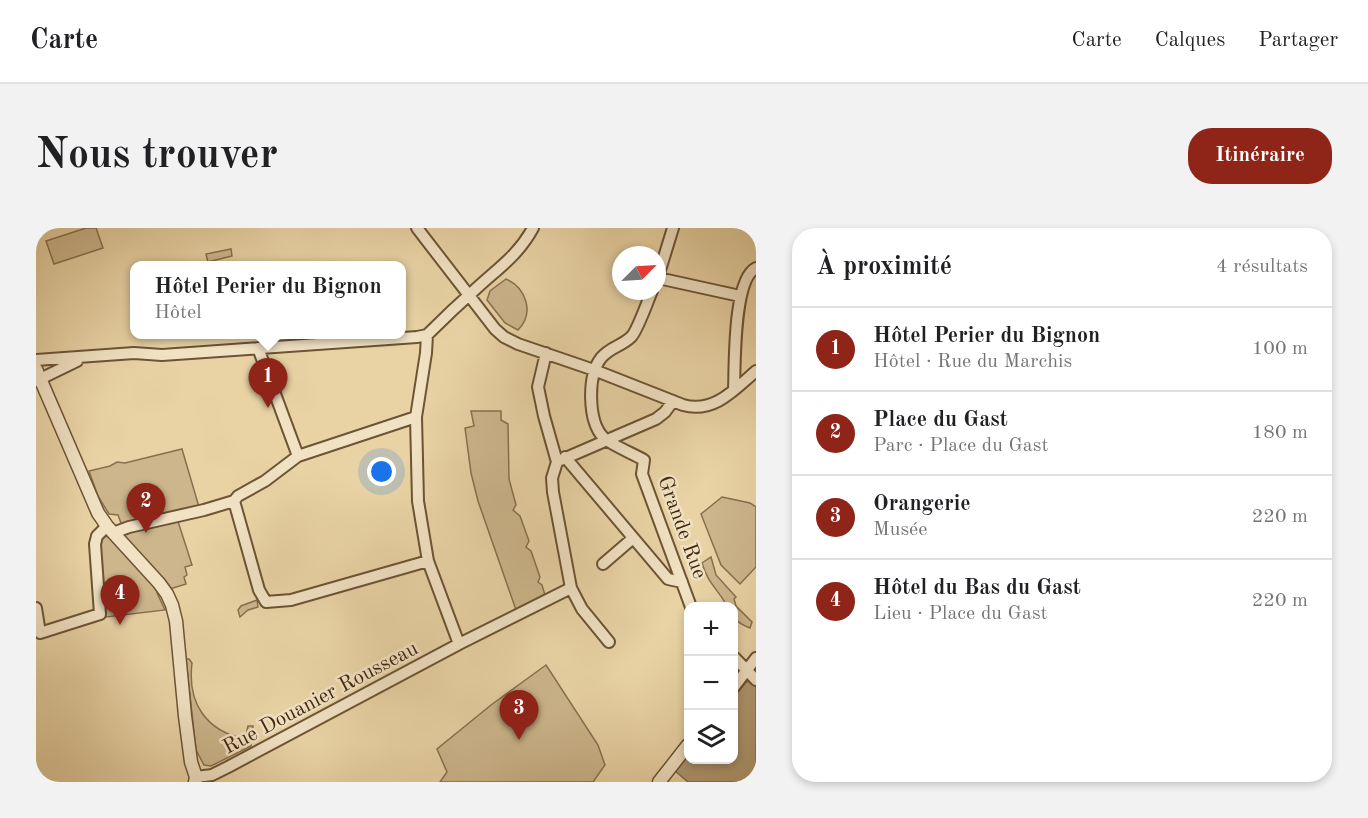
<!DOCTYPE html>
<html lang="fr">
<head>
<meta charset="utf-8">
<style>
	body { margin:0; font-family:"Old Standard TT",serif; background:#f2f2f2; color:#202124 }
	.controls { position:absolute; right:18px; bottom:18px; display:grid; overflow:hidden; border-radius:12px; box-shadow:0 3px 9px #0003 }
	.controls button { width:54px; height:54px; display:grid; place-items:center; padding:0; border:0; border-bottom:2px solid #e0e0e0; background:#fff; color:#202124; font:30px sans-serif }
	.compass { position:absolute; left:576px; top:18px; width:54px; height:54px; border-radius:50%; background:#fff; box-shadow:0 3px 9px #0003; rotate:66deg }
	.you { position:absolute; left:346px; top:244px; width:21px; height:21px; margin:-15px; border:4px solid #fff; border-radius:50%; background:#1a73e8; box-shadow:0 0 0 9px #1a73e833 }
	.badge { display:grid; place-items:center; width:39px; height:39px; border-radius:50%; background:#8f2418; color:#fff; font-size:20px; font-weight:700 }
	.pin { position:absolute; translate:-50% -50px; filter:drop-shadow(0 2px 3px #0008) }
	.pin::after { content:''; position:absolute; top:32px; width:21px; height:18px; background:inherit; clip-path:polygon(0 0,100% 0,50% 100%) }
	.popup { position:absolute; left:94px; top:33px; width:276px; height:78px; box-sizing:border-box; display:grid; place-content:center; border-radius:12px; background:#fff; filter:drop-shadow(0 2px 4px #0005); font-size:20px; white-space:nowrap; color:#757577 }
	.popup b { font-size:22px; color:#202124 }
	.popup::after { content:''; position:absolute; left:50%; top:100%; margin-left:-12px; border:12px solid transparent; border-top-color:#fff }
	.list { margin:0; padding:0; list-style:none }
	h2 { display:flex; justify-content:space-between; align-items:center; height:78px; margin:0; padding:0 24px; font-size:26px }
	h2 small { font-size:20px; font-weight:400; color:#757577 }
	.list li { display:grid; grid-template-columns:39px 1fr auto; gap:18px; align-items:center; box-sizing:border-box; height:84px; padding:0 24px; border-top:2px solid #e0e0e0 }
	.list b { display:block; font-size:22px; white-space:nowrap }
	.list p { margin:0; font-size:20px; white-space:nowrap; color:#757577 }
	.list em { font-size:20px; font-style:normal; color:#757577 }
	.icon { flex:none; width:33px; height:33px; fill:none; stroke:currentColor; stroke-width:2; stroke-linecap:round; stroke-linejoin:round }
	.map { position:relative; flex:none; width:720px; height:554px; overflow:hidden; border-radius:24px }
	header { display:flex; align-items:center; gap:36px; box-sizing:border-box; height:84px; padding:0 30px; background:#fff; border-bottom:2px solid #e0e0e0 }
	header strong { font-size:28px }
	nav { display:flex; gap:33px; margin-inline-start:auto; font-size:21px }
	.intro { display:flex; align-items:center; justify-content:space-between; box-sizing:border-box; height:144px; padding:0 36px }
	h1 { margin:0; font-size:42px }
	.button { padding:15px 27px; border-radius:24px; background:#8f2418; color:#fff; font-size:21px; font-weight:700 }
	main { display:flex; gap:36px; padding:0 36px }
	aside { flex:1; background:#fff; border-radius:24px; box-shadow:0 3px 9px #0003 }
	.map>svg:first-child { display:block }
	.green { fill:#cdb68c; stroke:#88704e; stroke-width:1.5 }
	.water { fill:#b09972; stroke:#846c4a; stroke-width:1.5 }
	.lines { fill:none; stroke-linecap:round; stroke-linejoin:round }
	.minor-casing { stroke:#6c5434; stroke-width:14 }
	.tertiary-casing { stroke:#6c5434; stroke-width:15 }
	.minor { stroke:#f1e2c4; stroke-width:10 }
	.tertiary { stroke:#f1e2c4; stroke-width:12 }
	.labels { text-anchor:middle; stroke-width:5; stroke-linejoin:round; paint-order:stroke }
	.street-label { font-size:21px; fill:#42290f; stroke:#f1e2c4 }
</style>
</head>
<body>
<header>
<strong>Carte</strong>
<nav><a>Carte</a><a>Calques</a><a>Partager</a></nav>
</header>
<div class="intro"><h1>Nous trouver</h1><a class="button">Itinéraire</a></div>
<main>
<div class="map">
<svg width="720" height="554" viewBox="0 0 720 554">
	<rect width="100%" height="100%" fill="#e9d3a5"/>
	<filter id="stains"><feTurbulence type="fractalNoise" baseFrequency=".00333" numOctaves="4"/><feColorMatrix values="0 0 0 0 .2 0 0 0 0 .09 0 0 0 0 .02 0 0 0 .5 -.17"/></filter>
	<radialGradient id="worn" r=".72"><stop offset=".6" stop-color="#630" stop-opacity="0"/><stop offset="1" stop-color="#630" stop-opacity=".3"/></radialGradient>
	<path class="green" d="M 50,0 L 60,0 L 67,20 L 18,36 L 10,13 Z
		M 195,21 L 196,28 L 172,34 L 170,26 Z
		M 470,51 C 490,60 499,85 482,102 L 469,95 L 451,72 L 454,63 Z
		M 435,183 L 465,183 L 465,192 L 472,196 L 473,251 L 480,277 L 477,282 L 484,288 L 493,313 L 490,319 L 495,323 L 504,349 L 502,354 L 506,357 L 509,367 L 480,382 L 442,273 L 435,245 L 429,200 L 438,198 Z
		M 146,221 L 163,279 L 139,284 L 156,337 L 149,339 L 151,347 L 148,349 L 150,356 L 121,365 L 129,382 L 70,389 C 68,366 60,332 66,310 L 73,307 L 85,295 L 82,287 L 73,286 L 62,268 L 53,243 L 74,238 L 81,234 L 89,235 Z
		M 686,269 L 714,275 L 720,279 L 720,339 L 704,356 L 685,337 L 665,286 Z
		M 675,329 L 680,347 L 700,369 L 698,371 L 700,378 L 716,394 L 714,400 C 701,395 698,392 698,379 L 691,378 C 682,361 672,356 666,335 Z
		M 221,372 L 222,379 L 212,382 L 204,389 L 202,382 L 205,378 Z
		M 150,431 L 153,431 L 156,435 C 151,475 170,503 209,511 L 212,498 L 217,498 L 215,518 L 175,538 L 168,537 L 160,522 Z
		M 510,437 L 562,517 L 569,537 L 557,554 L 404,554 L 411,544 L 401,521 L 455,477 Z"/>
	<path class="water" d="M 720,447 L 720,554 L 652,554 L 639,543 L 652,526 L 652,532 L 698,532 L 698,469 L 710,454 L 716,453 Z"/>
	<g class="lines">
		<defs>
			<path id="minor" d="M 381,0 L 459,101 L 468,109 L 482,116 L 558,142 L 647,177 C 678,186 699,161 720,143
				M 622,50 L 704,68
				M 621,52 L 637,0
				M 616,63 C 612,72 601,104 595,109 C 586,118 574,119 565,130 C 551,148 552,193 567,209 C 573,216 598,226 608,232 L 606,246 L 655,379
				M 391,107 L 390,125 L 380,189 L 382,273 L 392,333 L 423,416
				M 222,120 L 262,228
				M 510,125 L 502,159 L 508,188 L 521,234
				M 0,132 L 98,125 L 126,127 L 381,109 L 391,107 C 408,90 425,74 443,58 C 464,39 483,26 497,0
				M 0,153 L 41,133
				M 698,162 C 699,137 697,51 720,40
				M 529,229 L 632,351 L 646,354
				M 525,232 L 620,191 L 629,184 L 637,173
				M 521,234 L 516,250 L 517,264 L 535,360 L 546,381 L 573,414
				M 198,273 L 223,362 L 230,374 L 255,372 L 392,333
				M 77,305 L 93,299 L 168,282 L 198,273 L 202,268 L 229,253 L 262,228 L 380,189
				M 567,336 L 596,311
				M 0,380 L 4,405 L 64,386 L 59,316 L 61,308 L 71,298
				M 698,429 L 720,452
				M 698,459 L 720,430
				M 160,549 L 176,547 L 192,539 L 423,416 L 535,360"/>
			<path id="tertiary" d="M 0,141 L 62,285 L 71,298 L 123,355 L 131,366 L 136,377 L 140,393 L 149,488 L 155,534 L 160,549 L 159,554
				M 623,554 L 652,517"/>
		</defs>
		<use href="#minor" class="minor-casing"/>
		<use href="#tertiary" class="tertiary-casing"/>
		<use href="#minor" class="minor"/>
		<use href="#tertiary" class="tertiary"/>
	</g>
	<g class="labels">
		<g class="street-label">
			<text transform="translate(647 299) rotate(70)" y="7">Grande Rue</text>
			<text transform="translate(284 469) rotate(-28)" y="7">Rue Douanier Rousseau</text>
		</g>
	</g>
	<rect width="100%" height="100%" filter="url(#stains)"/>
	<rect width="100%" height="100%" fill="url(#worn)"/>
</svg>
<div class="controls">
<button>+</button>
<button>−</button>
<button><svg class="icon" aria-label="layers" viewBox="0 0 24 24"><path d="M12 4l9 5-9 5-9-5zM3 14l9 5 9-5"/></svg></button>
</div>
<svg class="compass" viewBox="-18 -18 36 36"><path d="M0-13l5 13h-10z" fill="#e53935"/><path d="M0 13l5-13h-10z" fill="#757577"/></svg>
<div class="you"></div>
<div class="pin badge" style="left:232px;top:180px">1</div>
<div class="popup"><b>Hôtel Perier du Bignon</b>Hôtel</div>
<div class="pin badge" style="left:110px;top:305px">2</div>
<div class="pin badge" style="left:483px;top:512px">3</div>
<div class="pin badge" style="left:84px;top:397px">4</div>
</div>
<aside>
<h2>À proximité<small>4 résultats</small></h2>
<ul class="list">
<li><span class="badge">1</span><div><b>Hôtel Perier du Bignon</b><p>Hôtel · Rue du Marchis</p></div><em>100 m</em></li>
<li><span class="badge">2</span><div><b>Place du Gast</b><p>Parc · Place du Gast</p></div><em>180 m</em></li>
<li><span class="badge">3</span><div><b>Orangerie</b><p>Musée</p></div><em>220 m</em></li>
<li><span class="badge">4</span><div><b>Hôtel du Bas du Gast</b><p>Lieu · Place du Gast</p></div><em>220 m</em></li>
</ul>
</aside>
</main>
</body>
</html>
